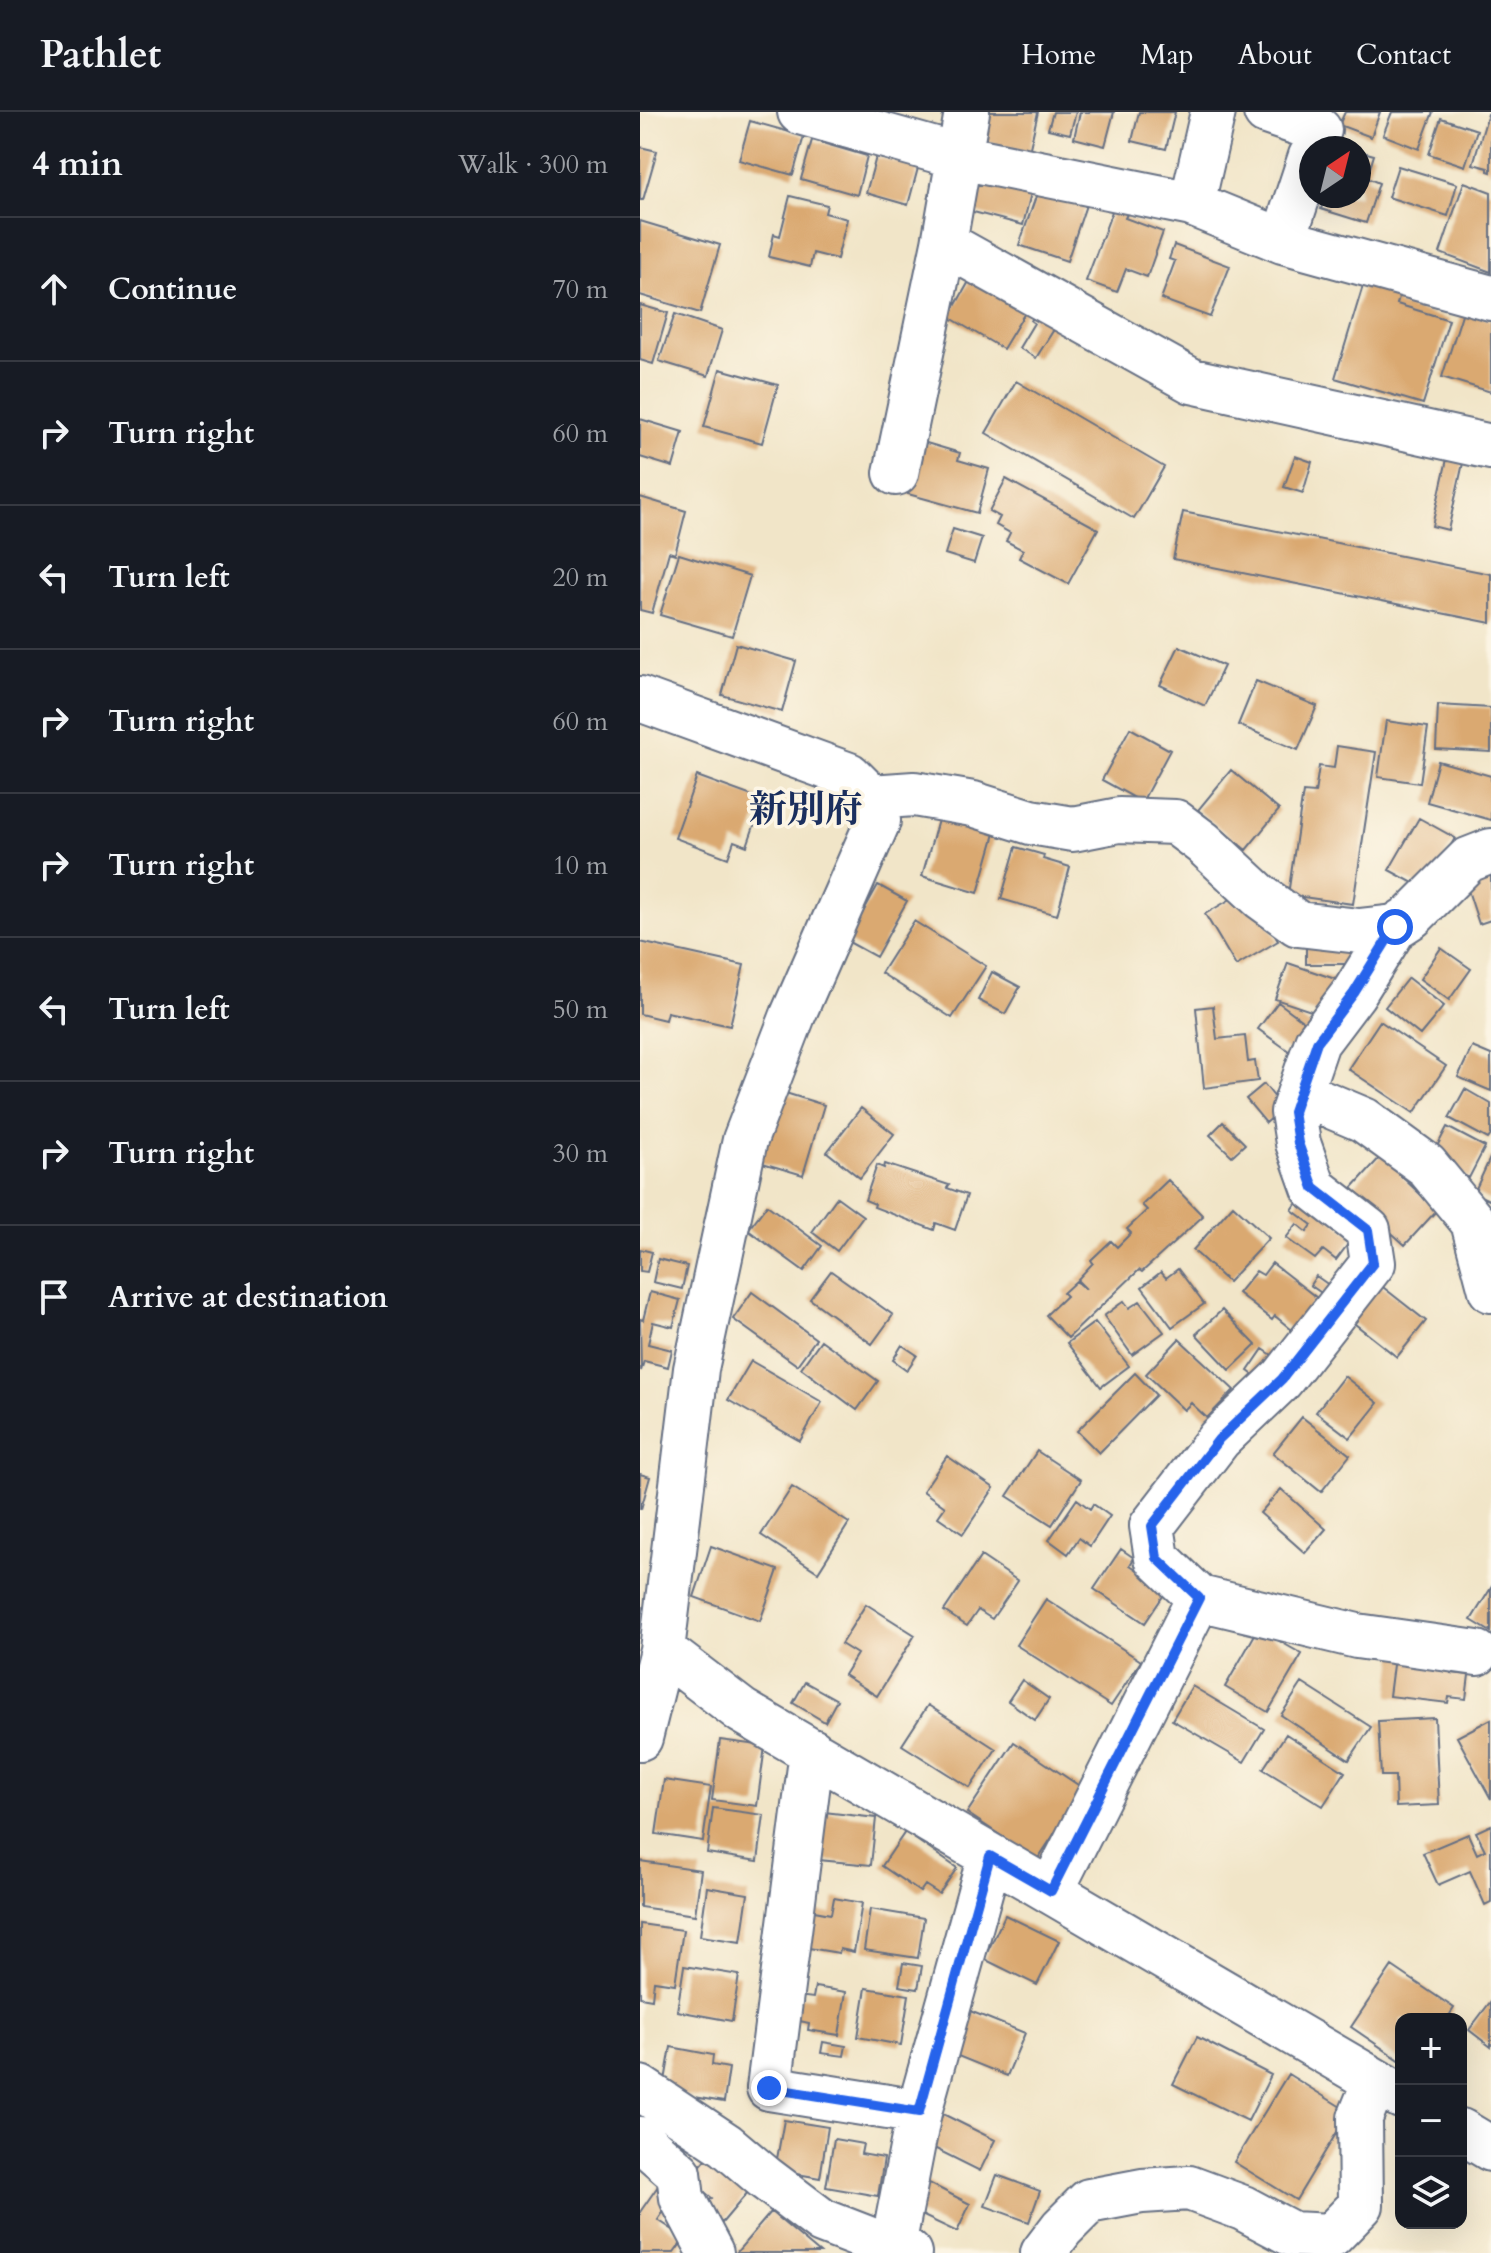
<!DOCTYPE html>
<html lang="en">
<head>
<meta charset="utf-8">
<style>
	body { margin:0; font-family:Cardo,"Noto Serif JP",serif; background:#20242c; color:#f1f3f6 }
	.controls { position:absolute; right:24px; bottom:24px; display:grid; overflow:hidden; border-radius:16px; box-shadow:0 8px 32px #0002 }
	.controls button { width:72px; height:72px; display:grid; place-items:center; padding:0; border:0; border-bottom:2px solid #363941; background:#171b24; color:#f1f3f6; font:40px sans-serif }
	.compass { position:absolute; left:659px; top:24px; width:72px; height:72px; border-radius:50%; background:#171b24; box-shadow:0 8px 32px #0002; rotate:35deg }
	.stop { position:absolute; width:24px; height:24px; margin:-18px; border:6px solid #2563eb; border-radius:50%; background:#fff }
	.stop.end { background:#2563eb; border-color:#fff; box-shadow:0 2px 8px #0008 }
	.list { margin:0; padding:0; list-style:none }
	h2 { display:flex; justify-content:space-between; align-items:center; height:104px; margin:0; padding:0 32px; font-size:34px }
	h2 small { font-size:26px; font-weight:400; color:#9ea1a6 }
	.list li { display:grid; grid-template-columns:52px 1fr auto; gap:24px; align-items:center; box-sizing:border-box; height:144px; padding:0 32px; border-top:2px solid #363941 }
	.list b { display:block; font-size:30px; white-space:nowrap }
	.list em { font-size:26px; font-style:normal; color:#9ea1a6 }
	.icon { flex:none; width:44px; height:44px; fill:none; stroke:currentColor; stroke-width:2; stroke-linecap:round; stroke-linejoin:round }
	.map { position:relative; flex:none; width:851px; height:2141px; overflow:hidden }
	header { display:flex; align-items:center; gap:48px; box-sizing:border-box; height:112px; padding:0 40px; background:#171b24; border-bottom:2px solid #363941 }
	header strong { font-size:38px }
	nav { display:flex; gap:44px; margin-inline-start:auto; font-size:28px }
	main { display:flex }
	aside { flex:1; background:#171b24 }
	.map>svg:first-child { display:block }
	.building { fill:#daa971 }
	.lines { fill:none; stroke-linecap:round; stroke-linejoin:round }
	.minor-casing { stroke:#666f83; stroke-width:48 }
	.minor { stroke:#fff; stroke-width:44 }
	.route { stroke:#2563eb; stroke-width:10 }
	.labels { text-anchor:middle; stroke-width:7; stroke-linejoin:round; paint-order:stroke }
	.quarter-label { font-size:38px; font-weight:bold; fill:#1b2f5e; stroke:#fcf5e5 }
</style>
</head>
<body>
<header>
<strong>Pathlet</strong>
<nav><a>Home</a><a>Map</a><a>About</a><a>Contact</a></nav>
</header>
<main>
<aside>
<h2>4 min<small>Walk · 300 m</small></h2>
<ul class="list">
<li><svg class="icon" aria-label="ahead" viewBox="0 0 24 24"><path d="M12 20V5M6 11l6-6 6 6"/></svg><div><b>Continue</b></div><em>70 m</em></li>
<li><svg class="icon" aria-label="right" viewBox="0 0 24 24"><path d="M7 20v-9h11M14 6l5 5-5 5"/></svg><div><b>Turn right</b></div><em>60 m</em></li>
<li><svg class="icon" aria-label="left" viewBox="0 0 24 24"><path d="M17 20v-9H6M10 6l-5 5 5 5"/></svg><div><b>Turn left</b></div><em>20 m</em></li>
<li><svg class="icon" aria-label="right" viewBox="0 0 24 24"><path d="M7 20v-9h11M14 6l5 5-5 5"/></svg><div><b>Turn right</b></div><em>60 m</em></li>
<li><svg class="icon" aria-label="right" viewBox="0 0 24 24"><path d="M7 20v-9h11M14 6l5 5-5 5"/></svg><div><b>Turn right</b></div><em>10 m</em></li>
<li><svg class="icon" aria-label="left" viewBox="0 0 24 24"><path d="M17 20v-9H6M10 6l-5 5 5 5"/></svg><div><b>Turn left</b></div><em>50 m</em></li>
<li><svg class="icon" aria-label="right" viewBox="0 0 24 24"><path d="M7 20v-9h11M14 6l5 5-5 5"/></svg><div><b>Turn right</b></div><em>30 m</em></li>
<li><svg class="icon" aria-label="arrive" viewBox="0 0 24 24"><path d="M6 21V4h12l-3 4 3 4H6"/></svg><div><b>Arrive at destination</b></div></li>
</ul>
</aside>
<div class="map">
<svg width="851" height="2141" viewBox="0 0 851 2141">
	<rect width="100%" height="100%" fill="#fcf5e5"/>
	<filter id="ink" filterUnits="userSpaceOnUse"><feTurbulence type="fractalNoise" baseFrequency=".0125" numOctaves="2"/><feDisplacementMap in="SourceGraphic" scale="16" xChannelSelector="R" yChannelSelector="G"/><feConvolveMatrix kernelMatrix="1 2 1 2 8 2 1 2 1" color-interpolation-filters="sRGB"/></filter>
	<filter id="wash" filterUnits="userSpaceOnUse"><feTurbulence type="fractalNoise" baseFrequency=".006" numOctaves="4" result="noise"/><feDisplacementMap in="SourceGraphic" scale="32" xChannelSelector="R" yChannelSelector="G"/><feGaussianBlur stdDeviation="1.8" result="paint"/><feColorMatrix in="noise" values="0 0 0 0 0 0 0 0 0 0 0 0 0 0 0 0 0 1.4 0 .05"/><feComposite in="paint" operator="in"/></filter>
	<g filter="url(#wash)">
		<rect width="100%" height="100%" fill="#f1e5c8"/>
		<g id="blocks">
			<path class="building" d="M 337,0 L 398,0 L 389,40 L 331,26 Z
				M 413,0 L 436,0 L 430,22 L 408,17 Z
				M 440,0 L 474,0 L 465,34 L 434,26 Z
				M 499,0 L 535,0 L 526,37 L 492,29 Z
				M 705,0 L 740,0 L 731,25 L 699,13 Z
				M 752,0 L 793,0 L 779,37 L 743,23 Z
				M 848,2 L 851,3 L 851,60 L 848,59 L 848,56 L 833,52 Z
				M 801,6 L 837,18 L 825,54 L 789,42 Z
				M 110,9 L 164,24 L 153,63 L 99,48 Z
				M 172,28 L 227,44 L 217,83 L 161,67 Z
				M 0,35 L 17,39 L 3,88 L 0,88 Z
				M 719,39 L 734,43 L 727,66 L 739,71 L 726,111 L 681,97 L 685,84 L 719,84 Z
				M 236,45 L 278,56 L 268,93 L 226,81 Z
				M 758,54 L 817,72 L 808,104 L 748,85 Z
				M 332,57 L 393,73 L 383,113 L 322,97 Z
				M 401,70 L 448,87 L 427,149 L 379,133 Z
				M 824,70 L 851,80 L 851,160 L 800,141 Z
				M 150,84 L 187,93 L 185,101 L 207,107 L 197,147 L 173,141 L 170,155 L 129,145 L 134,122 L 140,124 Z
				M 474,94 L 488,100 L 485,106 L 523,120 L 507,165 L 486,157 L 477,180 L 446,169 Z
				M 0,109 L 80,133 L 60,201 L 0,183 Z
				M 534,133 L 590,154 L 570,205 L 521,187 L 535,149 L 529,147 Z
				M 331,166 L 386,199 L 363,237 L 309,205 Z
				M 725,167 L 761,178 L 757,192 L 809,208 L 783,292 L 695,266 Z
				M 0,193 L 28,201 L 13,252 L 0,248 Z
				M 397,198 L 418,211 L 396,246 L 379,236 L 394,211 L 391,209 Z
				M 823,199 L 851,208 L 851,280 L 802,265 Z
				M 35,202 L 82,218 L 68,264 L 19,249 Z
				M 80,257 L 138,273 L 122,331 L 64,315 Z
				M 376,269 L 524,355 L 494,407 L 346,321 Z
				M 0,307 L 43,320 L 33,355 L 0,345 Z
				M 283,330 L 320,341 L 318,348 L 349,357 L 337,401 L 268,382 Z
				M 655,344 L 672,350 L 663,381 L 644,375 Z
				M 807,347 L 823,351 L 808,418 L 792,414 Z
				M 366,367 L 458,417 L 428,472 L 379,446 L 383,438 L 366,429 L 370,421 L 356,413 L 360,405 L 349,399 Z
				M 0,385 L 46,399 L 35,442 L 29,440 L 12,501 L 0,498 Z
				M 543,400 L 851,462 L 851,511 L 533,447 Z
				M 313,417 L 342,426 L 334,451 L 305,442 Z
				M 39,442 L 110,464 L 92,524 L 20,503 Z
				M 96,532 L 156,549 L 142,600 L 82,583 Z
				M 539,534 L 584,554 L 565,594 L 520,573 Z
				M 616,569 L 677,594 L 658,638 L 598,613 Z
				M 798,593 L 851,596 L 851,640 L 796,637 Z
				M 746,609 L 788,615 L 780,671 L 738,665 Z
				M 490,616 L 530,638 L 502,690 L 462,668 Z
				M 697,634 L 736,640 L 713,792 L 648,783 L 663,680 L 675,681 L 679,654 L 694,656 Z
				M 798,649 L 851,664 L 851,708 L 787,690 Z
				M 591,658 L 639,698 L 606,738 L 558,698 Z
				M 57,664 L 123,688 L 107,734 L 94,729 L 88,746 L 35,726 Z
				M 300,701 L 356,718 L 338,781 L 282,764 Z
				M 779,706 L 815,726 L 786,778 L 749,758 Z
				M 376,735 L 404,743 L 403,747 L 430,755 L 417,803 L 361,787 Z
				M 851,755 L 851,808 L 839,812 L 823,763 Z
				M 238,773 L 267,789 L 236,845 L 207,829 Z
				M 608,777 L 638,829 L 596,854 L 565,802 Z
				M 274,809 L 346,854 L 312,906 L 241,861 Z
				M 666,822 L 718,823 L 717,852 L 666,852 Z
				M 0,830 L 104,853 L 90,914 L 27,900 L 25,908 L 0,902 Z
				M 801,836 L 831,857 L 809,888 L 780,867 Z
				M 648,851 L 695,867 L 683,903 L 635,887 Z
				M 352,860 L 380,875 L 365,902 L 338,888 Z
				M 768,866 L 804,894 L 780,923 L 745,895 Z
				M 638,890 L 673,916 L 653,942 L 618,917 Z
				M 573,894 L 577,927 L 605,924 L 608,950 L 615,949 L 618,969 L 564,976 L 556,896 Z
				M 740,909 L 806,954 L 774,1001 L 708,957 Z
				M 832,935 L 851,943 L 851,979 L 818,965 Z
				M 624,972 L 643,996 L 626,1011 L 606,987 Z
				M 825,977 L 851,992 L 851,1023 L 848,1027 L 809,1006 Z
				M 139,979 L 184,993 L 163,1063 L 119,1050 Z
				M 221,996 L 254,1022 L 220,1066 L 187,1040 Z
				M 583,1010 L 605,1032 L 592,1044 L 570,1023 Z
				M 807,1015 L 845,1035 L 829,1066 L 791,1046 Z
				M 743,1042 L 763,1061 L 761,1064 L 797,1098 L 765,1133 L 733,1104 L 737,1099 L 712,1076 Z
				M 851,1044 L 851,1089 L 834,1081 Z
				M 245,1052 L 309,1073 L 307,1076 L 327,1083 L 315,1118 L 296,1111 L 294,1118 L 234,1095 L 235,1092 L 225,1088 L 237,1053 L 244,1056 Z
				M 528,1068 L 563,1104 L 502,1160 L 499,1158 L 428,1226 L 406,1203 L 426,1184 L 423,1181 L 436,1169 L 446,1177 L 437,1168 L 453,1151 L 451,1148 L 471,1129 L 477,1135 L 491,1121 L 487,1117 L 507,1098 L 502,1093 Z
				M 197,1085 L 223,1104 L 197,1139 L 172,1120 Z
				M 661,1085 L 714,1124 L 696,1148 L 683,1138 L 675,1147 L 646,1126 L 657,1112 L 667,1120 L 672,1113 L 652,1098 Z
				M 127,1093 L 182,1134 L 164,1159 L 108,1118 Z
				M 593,1093 L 629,1126 L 588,1170 L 553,1138 Z
				M 0,1137 L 12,1140 L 7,1160 L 0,1159 Z
				M 18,1147 L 47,1154 L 42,1177 L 13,1170 Z
				M 632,1151 L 677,1186 L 652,1218 L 635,1204 L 632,1208 L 598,1181 L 616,1159 L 623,1163 Z
				M 538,1157 L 564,1192 L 532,1215 L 502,1175 L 521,1160 L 526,1166 Z
				M 191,1159 L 253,1203 L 232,1232 L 170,1187 Z
				M 676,1164 L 696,1178 L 690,1187 L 670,1173 Z
				M 739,1172 L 786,1209 L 757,1245 L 710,1208 Z
				M 10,1180 L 40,1188 L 33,1215 L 13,1210 L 8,1232 L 32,1238 L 28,1255 L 4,1249 L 1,1259 L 0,1207 L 3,1208 Z
				M 112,1180 L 176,1227 L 157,1253 L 93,1207 Z
				M 484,1189 L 489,1196 L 500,1189 L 524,1220 L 492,1243 L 464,1204 Z
				M 582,1198 L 616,1233 L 590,1258 L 556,1222 Z
				M 455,1210 L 489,1254 L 461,1275 L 427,1231 Z
				M 539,1227 L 594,1278 L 567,1306 L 551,1291 L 544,1298 L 506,1262 Z
				M 181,1228 L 238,1269 L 217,1298 L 161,1256 Z
				M 262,1233 L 277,1243 L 267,1258 L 253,1248 Z
				M 623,1237 L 638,1247 L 623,1270 L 608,1259 Z
				M 111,1249 L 182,1290 L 160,1329 L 88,1288 Z
				M 495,1261 L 516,1283 L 459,1341 L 437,1319 Z
				M 704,1264 L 738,1291 L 710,1326 L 676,1300 Z
				M 662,1305 L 710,1343 L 681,1380 L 633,1341 Z
				M 397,1339 L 441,1368 L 412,1413 L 367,1384 Z
				M 307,1344 L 354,1376 L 323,1422 L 298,1405 L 305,1395 L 283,1379 Z
				M 0,1362 L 10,1365 L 1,1397 L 0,1397 Z
				M 152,1375 L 209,1411 L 178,1460 L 121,1423 Z
				M 641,1377 L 686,1417 L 665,1441 L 620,1401 Z
				M 437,1387 L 450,1397 L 453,1392 L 470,1404 L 450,1434 L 439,1426 L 428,1442 L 409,1428 Z
				M 71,1434 L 138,1458 L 120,1509 L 54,1485 Z
				M 481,1437 L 494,1446 L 490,1453 L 527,1478 L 505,1511 L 454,1477 Z
				M 341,1444 L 378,1469 L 352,1507 L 338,1498 L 327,1514 L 304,1499 Z
				M 851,1476 L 851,1520 L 831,1508 Z
				M 406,1487 L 501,1549 L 471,1594 L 376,1533 Z
				M 226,1492 L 275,1523 L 237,1584 L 204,1563 L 217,1542 L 201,1532 Z
				M 618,1517 L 662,1542 L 628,1600 L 585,1575 Z
				M 755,1537 L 813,1544 L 811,1561 L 829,1563 L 826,1587 L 809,1585 L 808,1591 L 749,1584 Z
				M 382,1568 L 409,1587 L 395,1608 L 368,1589 Z
				M 165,1570 L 197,1588 L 185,1610 L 153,1591 Z
				M 662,1571 L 731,1615 L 709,1648 L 641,1603 Z
				M 552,1574 L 624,1617 L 604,1650 L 532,1608 Z
				M 288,1593 L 356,1637 L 330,1676 L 262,1633 Z
				M 795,1606 L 799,1693 L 756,1695 L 755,1664 L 741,1664 L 738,1609 Z
				M 851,1607 L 851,1687 L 817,1625 Z
				M 646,1622 L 705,1660 L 683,1694 L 623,1657 Z
				M 80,1628 L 125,1634 L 117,1694 L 72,1688 Z
				M 374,1630 L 444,1677 L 397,1748 L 327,1701 Z
				M 24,1668 L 71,1675 L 63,1729 L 16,1722 Z
				M 73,1696 L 124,1703 L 118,1749 L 67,1741 Z
				M 184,1700 L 236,1706 L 231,1753 L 179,1748 Z
				M 851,1713 L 851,1790 L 845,1793 L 830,1759 L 798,1773 L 783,1741 L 828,1722 L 837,1742 L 845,1738 L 836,1720 Z
				M 265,1720 L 317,1756 L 299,1782 L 285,1773 L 280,1780 L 242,1754 Z
				M 0,1749 L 61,1758 L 55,1803 L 0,1795 Z
				M 67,1775 L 108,1782 L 101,1830 L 60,1824 Z
				M 194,1786 L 222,1791 L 214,1840 L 200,1837 L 199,1841 L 157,1834 L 163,1797 L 191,1802 Z
				M 230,1797 L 284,1806 L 278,1846 L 224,1838 Z
				M 365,1803 L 419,1829 L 397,1873 L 344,1847 Z
				M 0,1812 L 43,1818 L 35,1872 L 14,1869 L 12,1887 L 0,1885 Z
				M 263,1851 L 282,1854 L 278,1877 L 259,1874 Z
				M 44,1854 L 99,1863 L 92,1909 L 37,1899 Z
				M 752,1854 L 814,1896 L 807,1907 L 761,1907 L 761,1949 L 711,1915 Z
				M 175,1875 L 206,1880 L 199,1923 L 168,1918 L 169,1911 L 155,1908 L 158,1884 L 173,1886 Z
				M 226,1876 L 269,1883 L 261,1933 L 218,1925 Z
				M 851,1889 L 851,1935 L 829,1918 Z
				M 325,1897 L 385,1921 L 367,1964 L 308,1940 Z
				M 557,1925 L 631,1963 L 608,2009 L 533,1972 Z
				M 183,1930 L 206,1934 L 204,1944 L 181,1941 Z
				M 31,1935 L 73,1943 L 72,1953 L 89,1956 L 84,1990 L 23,1980 Z
				M 648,1962 L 709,2000 L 656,2088 L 594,2050 Z
				M 303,2002 L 355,2028 L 340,2059 L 288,2033 Z
				M 144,2008 L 188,2015 L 180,2066 L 135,2058 Z
				M 194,2027 L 223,2032 L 221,2042 L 244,2046 L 238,2084 L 186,2075 Z
				M 68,2045 L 108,2080 L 82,2111 L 64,2095 L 72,2086 L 49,2067 Z
				M 357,2063 L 400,2079 L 389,2110 L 345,2094 Z
				M 287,2070 L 330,2092 L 317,2120 L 273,2099 Z
				M 18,2074 L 34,2084 L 18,2108 L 45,2126 L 34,2141 L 0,2141 L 0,2100 Z
				M 131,2100 L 180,2141 L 96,2141 Z"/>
		</g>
	</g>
	<g filter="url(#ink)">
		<use href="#blocks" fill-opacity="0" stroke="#666f83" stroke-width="2"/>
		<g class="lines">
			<defs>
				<path id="minor" d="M 160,0 L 320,45 L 552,92 L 643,129 L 851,186
					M 626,0 L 679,18
					M 552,92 L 573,0
					M 643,129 L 671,44
					M 304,131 L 552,269 L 851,335
					M 256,361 L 304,131 L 327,0
					M 0,587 L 209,663 L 231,685 L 238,709 L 153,903 L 105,1028 L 56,1257 L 22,1538 L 0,1626
					M 231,685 L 274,682 L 333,692 L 391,710 L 433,717 L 479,708 L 535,710 L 563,731 L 621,785 L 658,812 L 719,819 L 755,815 L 772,804 L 828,748 L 851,739
					M 660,981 L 724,1008 L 786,1053 L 833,1110 L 851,1178
					M 559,1486 L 717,1524 L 837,1541
					M 22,1538 L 102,1599 L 761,1984
					M 172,1639 L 129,1976 L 279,2000
					M 411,1779 L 559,1486 L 517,1446 L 512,1414 L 579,1327 L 642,1267 L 733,1151 L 728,1118 L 674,1076 L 658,1031 L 653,1000 L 677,930 L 714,881 L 755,815
					M 0,1976 L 86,2033 L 125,2066 L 182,2109 L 231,2128 L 254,2129 L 269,2141
					M 821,2019 L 851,2037
					M 0,2027 L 39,2061 L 42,2086 L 71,2141
					M 254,2129 L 279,2000 L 350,1744
					M 403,2141 L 422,2116 L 449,2089 L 502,2079 L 549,2076 L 603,2096 L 652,2122 L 691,2124 L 721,2093 L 720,2006 L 735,1969"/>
			</defs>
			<use href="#minor" class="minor-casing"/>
			<use href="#minor" class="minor"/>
		</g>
	</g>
	<g class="lines" filter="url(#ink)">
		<path class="route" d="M 129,1976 L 279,2000 L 350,1744 L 411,1779 L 559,1486 L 517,1446 L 512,1414 L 579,1327 L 642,1267 L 733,1151 L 728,1118 L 674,1076 L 658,1031 L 653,1000 L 677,930 L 714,881 L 755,815"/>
	</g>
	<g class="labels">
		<g class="quarter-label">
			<text x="166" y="710">新別府</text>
		</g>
	</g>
</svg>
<div class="controls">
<button>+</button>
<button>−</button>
<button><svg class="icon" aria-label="layers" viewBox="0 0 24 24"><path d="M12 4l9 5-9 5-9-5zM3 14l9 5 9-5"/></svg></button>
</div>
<svg class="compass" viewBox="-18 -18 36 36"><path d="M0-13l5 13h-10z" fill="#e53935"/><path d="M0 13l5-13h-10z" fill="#9ea1a6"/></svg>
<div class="stop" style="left:755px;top:815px"></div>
<div class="stop end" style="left:129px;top:1976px"></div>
</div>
</main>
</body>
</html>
